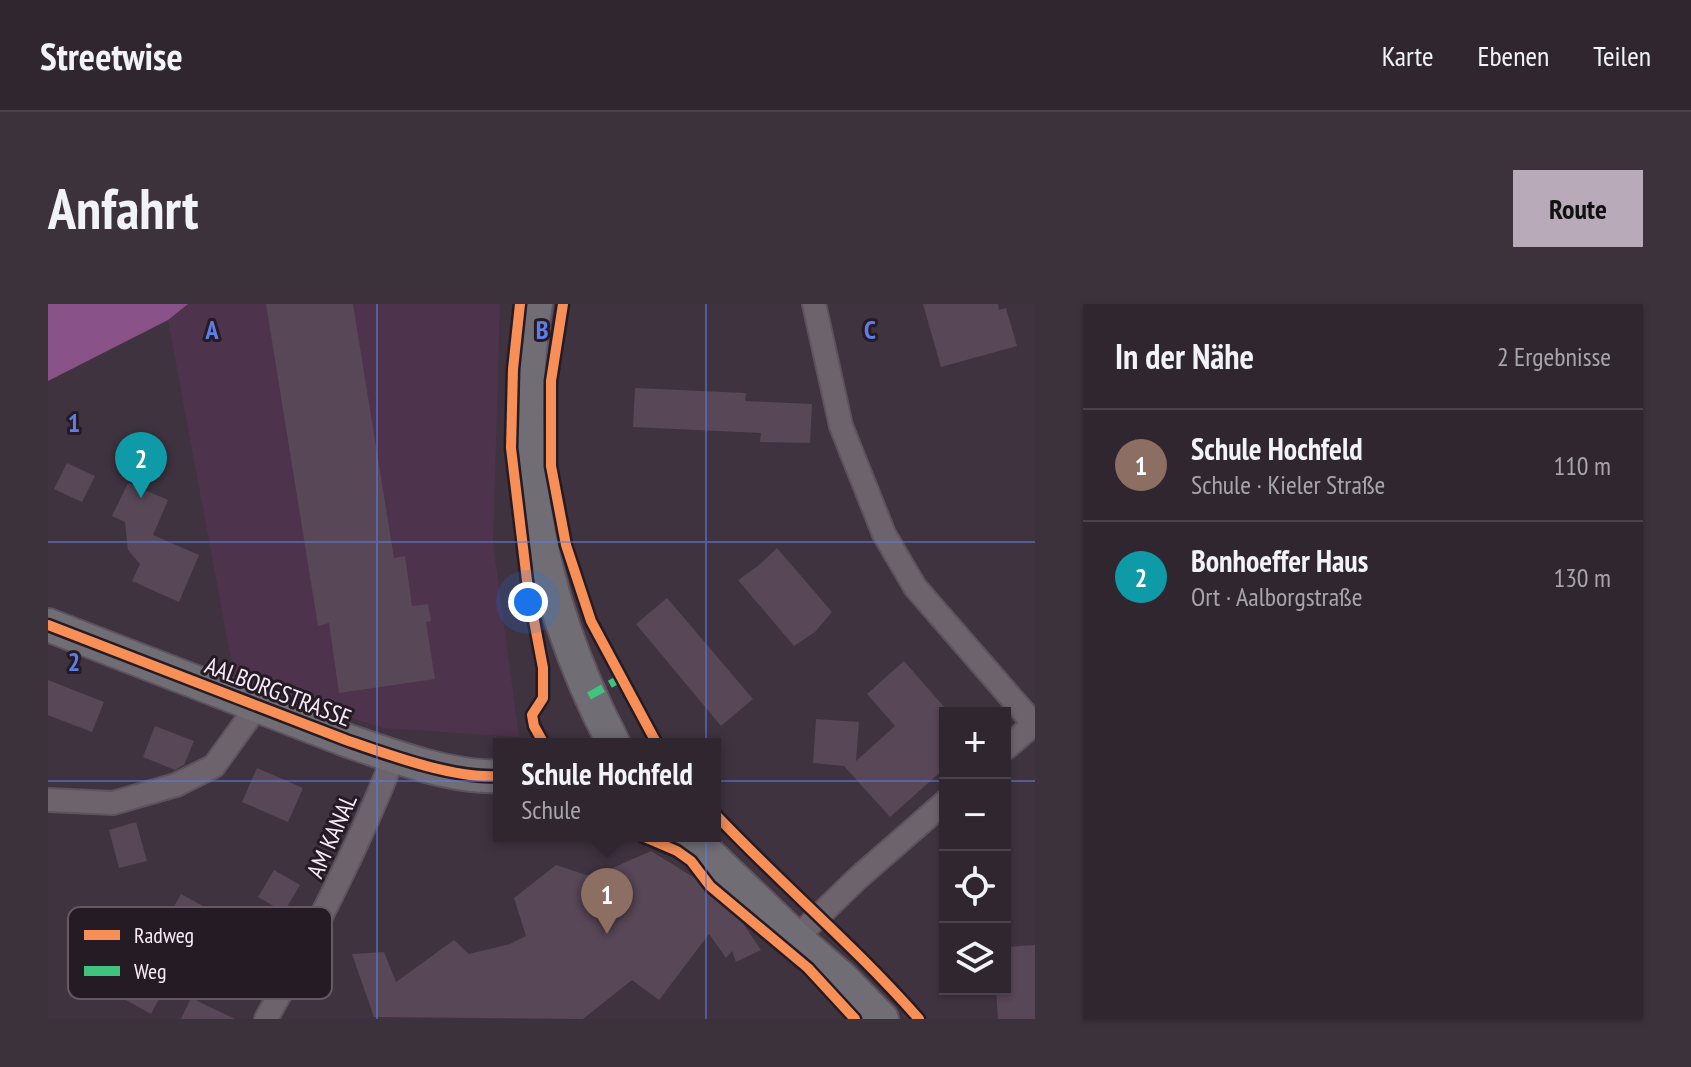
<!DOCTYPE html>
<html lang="de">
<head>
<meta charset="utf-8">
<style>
	body { margin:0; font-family:"PT Sans Narrow",sans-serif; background:#3c323c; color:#f1f3f6 }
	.controls { position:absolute; right:24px; bottom:24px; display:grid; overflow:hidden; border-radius:0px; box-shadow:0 2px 6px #0004 }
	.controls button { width:72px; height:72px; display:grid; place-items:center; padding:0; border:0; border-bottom:2px solid #4b434c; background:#302630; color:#f1f3f6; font:40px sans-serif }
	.you { position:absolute; left:480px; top:298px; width:28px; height:28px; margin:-20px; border:6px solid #fff; border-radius:50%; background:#1a73e8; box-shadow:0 0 0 12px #1a73e833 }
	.badge { display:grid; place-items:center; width:52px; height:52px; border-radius:50%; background:#b8aab8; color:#fff; font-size:26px; font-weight:700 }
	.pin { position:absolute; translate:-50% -66px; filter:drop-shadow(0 2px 4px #0008) }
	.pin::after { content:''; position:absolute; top:42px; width:28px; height:24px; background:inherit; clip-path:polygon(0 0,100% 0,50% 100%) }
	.popup { position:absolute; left:445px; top:434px; width:228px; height:104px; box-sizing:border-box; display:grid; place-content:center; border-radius:0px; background:#302630; filter:drop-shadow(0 2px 6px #0005); font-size:26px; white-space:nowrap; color:#a8a5ab }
	.popup b { font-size:30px; color:#f1f3f6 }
	.popup::after { content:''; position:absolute; left:50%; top:100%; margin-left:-16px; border:16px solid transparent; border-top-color:#302630 }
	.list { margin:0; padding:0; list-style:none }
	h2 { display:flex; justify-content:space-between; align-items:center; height:104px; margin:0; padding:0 32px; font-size:34px }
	h2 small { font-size:26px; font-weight:400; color:#a8a5ab }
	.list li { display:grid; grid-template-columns:52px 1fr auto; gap:24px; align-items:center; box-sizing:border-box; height:112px; padding:0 32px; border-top:2px solid #4b434c }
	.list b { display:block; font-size:30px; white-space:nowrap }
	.list p { margin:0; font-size:26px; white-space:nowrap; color:#a8a5ab }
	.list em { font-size:26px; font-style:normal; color:#a8a5ab }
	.icon { flex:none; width:44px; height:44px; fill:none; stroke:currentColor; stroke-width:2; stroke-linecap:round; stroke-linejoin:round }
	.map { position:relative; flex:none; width:987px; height:715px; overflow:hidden; border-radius:0px }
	header { display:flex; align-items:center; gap:48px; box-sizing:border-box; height:112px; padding:0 40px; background:#302630; border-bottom:2px solid #4b434c }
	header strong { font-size:38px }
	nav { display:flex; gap:44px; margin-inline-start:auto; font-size:28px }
	.intro { display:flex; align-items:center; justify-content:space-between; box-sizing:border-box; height:192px; padding:0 48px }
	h1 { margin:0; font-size:56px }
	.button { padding:20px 36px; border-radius:0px; background:#b8aab8; color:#111; font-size:28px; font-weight:700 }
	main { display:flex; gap:48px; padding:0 48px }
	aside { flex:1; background:#302630; border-radius:0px; box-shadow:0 2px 6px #0004 }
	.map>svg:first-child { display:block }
	.built { fill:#4d334c }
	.forest { fill:#895289 }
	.building { fill:#584757 }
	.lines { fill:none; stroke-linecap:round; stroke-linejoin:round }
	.street-casing { stroke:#5d525d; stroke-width:26 }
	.secondary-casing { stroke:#5d525d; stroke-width:36 }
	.street { stroke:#6d636d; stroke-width:22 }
	.secondary { stroke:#706d75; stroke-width:32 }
	.quiet { stroke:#40c37c; stroke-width:8; stroke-dasharray:16 8; stroke-linecap:butt }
	.cycleway-casing { stroke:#251b25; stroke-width:15 }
	.cycleway { stroke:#f78f57; stroke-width:10 }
	.grid { fill:none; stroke:#5f7de2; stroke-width:2; stroke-opacity:0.55 }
	.labels { text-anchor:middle; stroke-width:6; stroke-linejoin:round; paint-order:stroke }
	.street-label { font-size:24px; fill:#f9eaf8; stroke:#251b25 }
	.key { fill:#251b25; stroke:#655964; stroke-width:2 }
	.key-label { font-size:22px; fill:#f9eaf8 }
	.grid-label { font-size:26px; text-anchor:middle; font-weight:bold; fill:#5f7de2; stroke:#251b25; stroke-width:6; stroke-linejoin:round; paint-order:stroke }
</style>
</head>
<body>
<header>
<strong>Streetwise</strong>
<nav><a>Karte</a><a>Ebenen</a><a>Teilen</a></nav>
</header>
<div class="intro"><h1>Anfahrt</h1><a class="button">Route</a></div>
<main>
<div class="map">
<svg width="987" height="715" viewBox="0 0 987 715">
	<rect width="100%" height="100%" fill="#403340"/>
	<path class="built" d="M 140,0 L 452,0 L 445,239 L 471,433 L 335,424 L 187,377 L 120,16 Z"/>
	<path class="forest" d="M 0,0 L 140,0 L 120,16 L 0,77 Z"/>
	<path class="building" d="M 218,0 L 305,0 L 346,254 L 357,252 L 364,302 L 380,300 L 383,317 L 378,318 L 387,375 L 291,389 L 281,319 L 270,322 Z
		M 875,0 L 950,0 L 951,6 L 958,4 L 969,42 L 893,63 Z
		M 587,84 L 698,89 L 697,97 L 764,100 L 762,139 L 712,138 L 713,129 L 585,123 Z
		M 19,159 L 47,172 L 34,198 L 6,185 Z
		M 80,179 L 120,196 L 105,231 L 151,251 L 131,298 L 84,277 L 92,260 L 80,246 L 77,218 L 64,212 Z
		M 729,244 L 784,308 L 767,328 L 746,342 L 690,276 L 710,262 Z
		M 619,294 L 705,395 L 673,422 L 588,320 Z
		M 856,357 L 897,404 L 897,464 L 842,513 L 796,462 L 765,459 L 768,415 L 811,418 L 808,457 L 847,422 L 819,390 Z
		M 0,376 L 56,398 L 44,428 L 0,411 Z
		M 107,422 L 146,437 L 136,461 L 127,466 L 95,453 Z
		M 209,464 L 255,484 L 240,518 L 194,498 Z
		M 88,518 L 99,557 L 71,564 L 61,526 Z
		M 603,547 L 647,574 L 692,615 L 713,646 L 688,658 L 684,647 L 678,654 L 661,630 L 611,696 L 584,676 L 535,715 L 326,713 L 304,650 L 336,648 L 348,678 L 406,636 L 421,650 L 462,640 L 478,632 L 466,594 L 508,561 L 544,573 Z
		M 226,566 L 252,581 L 236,608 L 210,593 Z
		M 133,590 L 162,606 L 142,637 L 115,622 Z
		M 987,641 L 987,715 L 950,715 L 948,685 L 957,685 L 957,643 Z
		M 93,668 L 118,682 L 103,710 L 78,696 Z
		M 143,694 L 187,715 L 133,715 Z"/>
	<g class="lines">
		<defs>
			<path id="street" d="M 766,0 L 793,122 L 836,230 L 867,283 L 986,420
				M 957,445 L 987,419
				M 0,496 L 65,499 L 128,481 L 166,462 L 210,401
				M 748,634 L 810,574 L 897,498
				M 218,715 C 266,629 310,544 346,452"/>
			<path id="secondary" d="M 488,0 C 463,156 493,301 566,440
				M 0,321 L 298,436 C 341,451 406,475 451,472
				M 642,532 L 748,634 L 794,674 L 834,715"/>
		</defs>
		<use href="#street" class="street-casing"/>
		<use href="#secondary" class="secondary-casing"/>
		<use href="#street" class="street"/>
		<use href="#secondary" class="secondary"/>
		<path class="quiet" d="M 541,392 L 573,374"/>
		<defs>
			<path id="cycleway" d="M 472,0 L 465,65 L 463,144 L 480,285 L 495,364 L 495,394 L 484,411 L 486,422 L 496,440
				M 515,0 L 503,77 L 503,162 L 518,241 L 543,317 L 609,440
				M 0,321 L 298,436 C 341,451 406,475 451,472
				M 667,510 C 733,580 807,642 871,715
				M 594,532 L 629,547 L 643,557 L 662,582 L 760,664 L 807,715"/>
		</defs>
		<use href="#cycleway" class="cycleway-casing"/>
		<use href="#cycleway" class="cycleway"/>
	</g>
	<path class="grid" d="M 329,0 L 329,715M 658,0 L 658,715M 0,238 L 987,238M 0,477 L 897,477M 957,477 L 987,477"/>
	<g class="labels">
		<g class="street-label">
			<text transform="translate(230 388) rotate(21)" y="8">AALBORGSTRASSE</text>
			<text transform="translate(284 532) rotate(-66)" y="8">AM KANAL</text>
		</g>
	</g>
	<rect x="20" y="603" width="264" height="92" rx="12" class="key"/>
	<rect x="36" y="626" width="36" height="10" fill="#f78f57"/>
	<rect x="36" y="662" width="36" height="10" fill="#40c37c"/>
	<g class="key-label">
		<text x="86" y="639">Radweg</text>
		<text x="86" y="675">Weg</text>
	</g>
	<g class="grid-label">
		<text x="164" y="35">A</text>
		<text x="494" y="35">B</text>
		<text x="822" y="35">C</text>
		<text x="26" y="128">1</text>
		<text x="26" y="367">2</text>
	</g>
</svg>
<div class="controls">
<button>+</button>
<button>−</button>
<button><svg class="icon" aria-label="locate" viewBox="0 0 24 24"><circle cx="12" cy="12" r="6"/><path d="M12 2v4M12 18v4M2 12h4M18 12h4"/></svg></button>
<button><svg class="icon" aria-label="layers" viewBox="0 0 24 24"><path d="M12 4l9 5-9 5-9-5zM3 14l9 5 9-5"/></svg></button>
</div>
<div class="you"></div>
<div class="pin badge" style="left:559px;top:630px;background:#8d6e63">1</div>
<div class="popup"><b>Schule Hochfeld</b>Schule</div>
<div class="pin badge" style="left:93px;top:194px;background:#0f9aa8">2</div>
</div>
<aside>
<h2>In der Nähe<small>2 Ergebnisse</small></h2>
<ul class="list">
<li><span class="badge" style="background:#8d6e63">1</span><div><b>Schule Hochfeld</b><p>Schule · Kieler Straße</p></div><em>110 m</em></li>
<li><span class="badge" style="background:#0f9aa8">2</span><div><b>Bonhoeffer Haus</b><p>Ort · Aalborgstraße</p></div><em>130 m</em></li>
</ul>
</aside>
</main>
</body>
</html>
